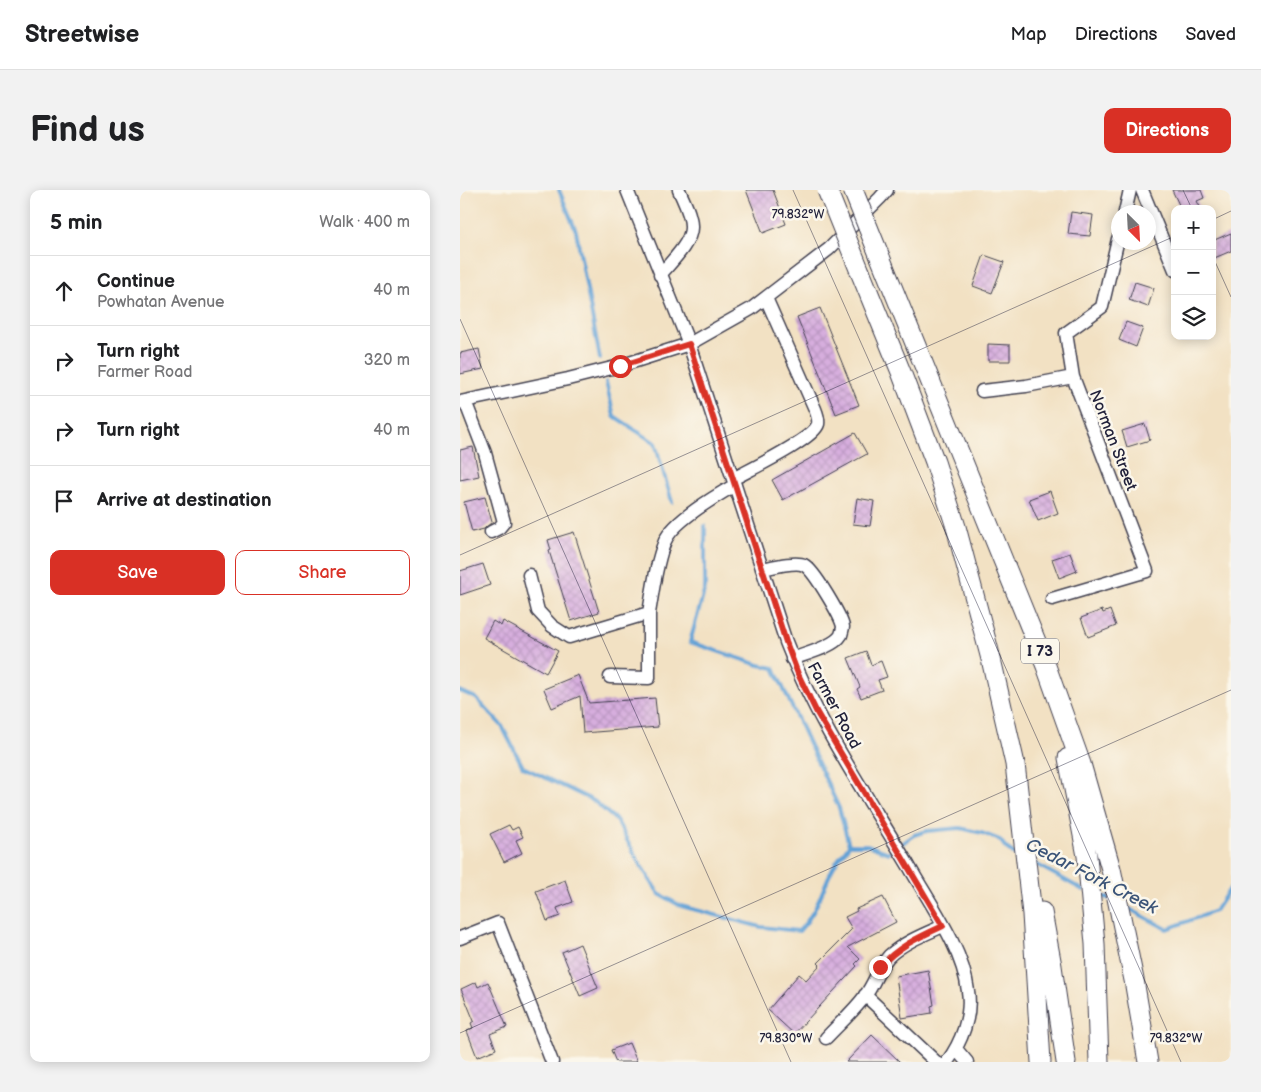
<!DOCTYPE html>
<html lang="en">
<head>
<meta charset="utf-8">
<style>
	body { margin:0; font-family:"Balsamiq Sans",sans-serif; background:#f2f2f2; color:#202124 }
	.controls { position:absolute; right:15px; top:15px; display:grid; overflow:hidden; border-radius:10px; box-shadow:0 2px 12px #0003 }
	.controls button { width:45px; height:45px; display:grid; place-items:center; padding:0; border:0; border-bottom:1px solid #e0e0e0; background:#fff; color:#202124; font:25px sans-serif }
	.compass { position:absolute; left:651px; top:15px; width:45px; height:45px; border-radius:50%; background:#fff; box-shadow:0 2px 12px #0003; rotate:156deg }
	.stop { position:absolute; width:15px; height:15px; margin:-11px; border:4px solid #d93025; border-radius:50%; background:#fff }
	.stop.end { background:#d93025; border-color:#fff; box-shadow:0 1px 5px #0008 }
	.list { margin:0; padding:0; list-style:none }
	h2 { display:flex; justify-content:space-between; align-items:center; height:65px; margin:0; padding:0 20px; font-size:21px }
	h2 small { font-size:16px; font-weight:400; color:#757577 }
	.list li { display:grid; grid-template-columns:32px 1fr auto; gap:15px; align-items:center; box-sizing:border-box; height:70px; padding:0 20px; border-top:1px solid #e0e0e0 }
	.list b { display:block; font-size:19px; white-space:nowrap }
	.list p { margin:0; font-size:16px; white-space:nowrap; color:#757577 }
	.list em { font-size:16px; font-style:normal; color:#757577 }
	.actions { display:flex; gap:10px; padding:15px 20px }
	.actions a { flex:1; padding:11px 0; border:1px solid #d93025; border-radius:10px; text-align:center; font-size:18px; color:#d93025 }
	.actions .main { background:#d93025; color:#fff }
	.icon { flex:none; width:28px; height:28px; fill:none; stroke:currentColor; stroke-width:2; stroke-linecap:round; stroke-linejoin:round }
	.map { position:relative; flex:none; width:771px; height:872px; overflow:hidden; border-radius:10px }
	header { display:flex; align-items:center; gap:30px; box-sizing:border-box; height:70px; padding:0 25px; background:#fff; border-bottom:1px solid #e0e0e0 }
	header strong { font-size:24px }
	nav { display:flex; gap:28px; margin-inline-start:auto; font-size:18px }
	.intro { display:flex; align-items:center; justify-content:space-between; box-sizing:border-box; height:120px; padding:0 30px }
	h1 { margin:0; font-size:35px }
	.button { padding:12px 22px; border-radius:10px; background:#d93025; color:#fff; font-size:18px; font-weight:700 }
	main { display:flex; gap:30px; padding:0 30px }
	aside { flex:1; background:#fff; border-radius:10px; box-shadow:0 2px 12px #0003 }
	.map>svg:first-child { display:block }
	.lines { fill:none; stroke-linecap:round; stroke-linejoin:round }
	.stream { stroke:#64a2d6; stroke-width:4 }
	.building { fill:url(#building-cross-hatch) }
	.minor-casing { stroke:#413f4f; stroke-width:15 }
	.highway-casing { stroke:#413f4f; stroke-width:21 }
	.minor { stroke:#fff; stroke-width:12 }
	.highway { stroke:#fff; stroke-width:19 }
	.highway-bridge-casing { stroke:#413f4f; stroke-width:21; stroke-linecap:butt }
	.highway-bridge { stroke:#fff; stroke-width:19 }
	.route { stroke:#d93025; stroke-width:6 }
	.ticks { fill:none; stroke:#22223b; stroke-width:1; stroke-opacity:0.45 }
	.labels { text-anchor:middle; stroke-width:5; stroke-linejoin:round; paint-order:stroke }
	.shield { fill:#fbf7ec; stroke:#636270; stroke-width:1 }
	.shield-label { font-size:15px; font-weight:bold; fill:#22223b }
	.street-label { font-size:16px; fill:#22223b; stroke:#fbf7ec }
	.water-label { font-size:18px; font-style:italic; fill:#3c5579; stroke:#fbf7ec }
	.ticks-label { font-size:12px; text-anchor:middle; fill:#22223b; stroke:#fbf7ec; stroke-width:5; stroke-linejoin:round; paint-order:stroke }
</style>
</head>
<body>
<header>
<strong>Streetwise</strong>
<nav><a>Map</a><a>Directions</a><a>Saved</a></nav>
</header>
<div class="intro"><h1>Find us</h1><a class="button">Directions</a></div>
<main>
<aside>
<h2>5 min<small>Walk · 400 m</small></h2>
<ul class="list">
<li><svg class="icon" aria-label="ahead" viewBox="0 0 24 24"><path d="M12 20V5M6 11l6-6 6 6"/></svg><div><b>Continue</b><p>Powhatan Avenue</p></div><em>40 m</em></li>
<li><svg class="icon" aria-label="right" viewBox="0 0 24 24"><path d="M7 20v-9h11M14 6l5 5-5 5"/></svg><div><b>Turn right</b><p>Farmer Road</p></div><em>320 m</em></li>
<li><svg class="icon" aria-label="right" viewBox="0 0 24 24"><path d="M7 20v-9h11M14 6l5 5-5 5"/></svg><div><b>Turn right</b></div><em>40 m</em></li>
<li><svg class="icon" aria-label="arrive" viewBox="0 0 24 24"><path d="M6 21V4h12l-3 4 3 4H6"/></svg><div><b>Arrive at destination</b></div></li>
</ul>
<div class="actions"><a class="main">Save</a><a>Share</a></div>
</aside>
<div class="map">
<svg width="771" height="872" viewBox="0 0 771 872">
	<defs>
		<pattern id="building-cross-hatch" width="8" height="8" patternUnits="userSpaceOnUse" patternTransform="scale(1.25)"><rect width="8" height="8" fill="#d7aede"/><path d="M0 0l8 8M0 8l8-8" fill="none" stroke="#b895bf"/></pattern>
	</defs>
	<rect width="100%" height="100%" fill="#fbf7ec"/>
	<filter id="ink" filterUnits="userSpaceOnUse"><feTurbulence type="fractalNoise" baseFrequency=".02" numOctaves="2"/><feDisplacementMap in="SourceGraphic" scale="10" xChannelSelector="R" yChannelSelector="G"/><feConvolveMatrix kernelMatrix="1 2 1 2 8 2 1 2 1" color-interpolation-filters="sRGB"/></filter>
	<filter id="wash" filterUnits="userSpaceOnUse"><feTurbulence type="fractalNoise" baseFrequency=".0096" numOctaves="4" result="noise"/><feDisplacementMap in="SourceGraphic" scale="20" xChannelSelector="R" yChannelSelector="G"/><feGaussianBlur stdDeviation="1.12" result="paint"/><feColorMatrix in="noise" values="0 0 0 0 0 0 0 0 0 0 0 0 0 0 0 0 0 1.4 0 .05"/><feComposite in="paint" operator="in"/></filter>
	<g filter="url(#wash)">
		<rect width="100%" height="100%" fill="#f2e1c3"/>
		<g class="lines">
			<path class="stream" d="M 99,0 L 116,41 L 140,169
				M 146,192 L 154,226 L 195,253 L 212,312
				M 245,336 L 245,398 L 230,452 L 299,475 L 314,478 L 379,618 L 389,655
				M 0,501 L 16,508 L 42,536 L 63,577 L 134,611 L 157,631 L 178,671 L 199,704 L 221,716 L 301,737 L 339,741 C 358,721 361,701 373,678 C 377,670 384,663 389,655 L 407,655 L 429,663 L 454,645 L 467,641 L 500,638 L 522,643 L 540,650 L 546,658 L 559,667
				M 572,672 L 623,700
				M 636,705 L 652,709
				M 664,716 L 707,739 L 755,721 L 771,697"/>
		</g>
		<g id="blocks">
			<path class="building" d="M 286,0 L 313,0 L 326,34 L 303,43 Z
				M 712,0 L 741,0 L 744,8 L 737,11 L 741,19 L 721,19 Z
				M 611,22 L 633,25 L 630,46 L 608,44 Z
				M 771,43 L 771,61 L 752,69 L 752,51 Z
				M 524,65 L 544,72 L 532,103 L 513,96 Z
				M 675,92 L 694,98 L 688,117 L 669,110 Z
				M 360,118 L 399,215 L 376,224 L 337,127 Z
				M 666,132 L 683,138 L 676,157 L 659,150 Z
				M 528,154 L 550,155 L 550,171 L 528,171 Z
				M 19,159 L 23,179 L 0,184 L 0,163 Z
				M 685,234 L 690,250 L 667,257 L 662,241 Z
				M 395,243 L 407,264 L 323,310 L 312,290 Z
				M 13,257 L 19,286 L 0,290 L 0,260 Z
				M 590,301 L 598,323 L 578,331 L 569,309 Z
				M 25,307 L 32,332 L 24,339 L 12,342 L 4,312 Z
				M 397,308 L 414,311 L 410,336 L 393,334 Z
				M 114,342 L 139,422 L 111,431 L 89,361 L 91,360 L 88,350 Z
				M 610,363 L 617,381 L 599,388 L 592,369 Z
				M 23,374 L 30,395 L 0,405 L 0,381 Z
				M 642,420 L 643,423 L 650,420 L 656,436 L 628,447 L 621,428 Z
				M 33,431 L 41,436 L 43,431 L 98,461 L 86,483 L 24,448 Z
				M 406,461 L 411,475 L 421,471 L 427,487 L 418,490 L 422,500 L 401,508 L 397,499 L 400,497 L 388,468 Z
				M 118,485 L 129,513 L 195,508 L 198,537 L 123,543 L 120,506 L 92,518 L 84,499 Z
				M 49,635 L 52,640 L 58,637 L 63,647 L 56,650 L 62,663 L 44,672 L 30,644 Z
				M 105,690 L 113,712 L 97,718 L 100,726 L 87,731 L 76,701 Z
				M 423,707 L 436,732 L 388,757 L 400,769 L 395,774 L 397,776 L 334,844 L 308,820 L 339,784 L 346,790 L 360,775 L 358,773 L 392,739 L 385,727 L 397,721 L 396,719 Z
				M 120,754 L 138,798 L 120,806 L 102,762 Z
				M 468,780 L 474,815 L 471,816 L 472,823 L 442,828 L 436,786 Z
				M 16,792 L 18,797 L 28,792 L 47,837 L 30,844 L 36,859 L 17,867 L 7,841 L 13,838 L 11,833 L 14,831 L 1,799 Z
				M 412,845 L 440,872 L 386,872 Z
				M 169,853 L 177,872 L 156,872 L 151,860 Z"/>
		</g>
	</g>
	<g filter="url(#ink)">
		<use href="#blocks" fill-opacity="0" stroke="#413f4f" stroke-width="1"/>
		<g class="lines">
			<defs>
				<path id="minor" d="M 167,0 L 229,154 L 326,452 C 357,533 406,604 450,678 C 471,715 503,759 508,801 C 512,826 501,853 487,872
					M 682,0 L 715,80
					M 665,22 L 670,0
					M 200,85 C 210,73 231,53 231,38 C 232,26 224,12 219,0
					M 522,201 L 566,196 L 613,187
					M 5,211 L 25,263 L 44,332 L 39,338 L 31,342
					M 0,212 L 108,189 L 160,176 L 229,154 L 291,119 L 369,59 L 420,8 L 427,0
					M 273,289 C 289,280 354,249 358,234 C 359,229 357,224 355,219 L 306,108
					M 302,379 C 312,377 336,371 344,375 C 354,380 382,428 383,437 C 383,438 381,445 381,445 C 374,457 345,464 332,469
					M 69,385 L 78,421 L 92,436 L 109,447 L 189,423 C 193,400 196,373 205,351 C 213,331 256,306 275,295
					M 592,409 L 687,381 L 613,187 L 606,143 L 642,117 L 658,49
					M 150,487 L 189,488 L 189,423
					M 0,748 L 38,733 L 92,872
					M 405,805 L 476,872
					M 366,848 C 379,834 394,821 405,806 C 415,793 418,778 429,766 C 444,752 465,744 483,736
					M 496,859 L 507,872"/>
				<path id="highway" d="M 420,67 L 586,476 L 621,574 L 651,679 L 674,790 L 688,872
					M 401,84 L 441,182 L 475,272 L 496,337 L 531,469 L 555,574 L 572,724 L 581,872
					M 608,568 L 627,666 L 635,754 L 639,872
					M 582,722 L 592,776 L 606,872"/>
			</defs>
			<use href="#minor" class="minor-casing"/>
			<use href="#highway" class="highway-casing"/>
			<use href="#minor" class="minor"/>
			<use href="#highway" class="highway"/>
			<defs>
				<path id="highway-bridge" d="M 367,0 L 401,84
					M 393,0 L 420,67"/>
			</defs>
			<use href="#highway-bridge" class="highway-bridge-casing"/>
			<use href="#highway-bridge" class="highway-bridge"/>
		</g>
	</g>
	<g class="lines" filter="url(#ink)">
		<path class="route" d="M 160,176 L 229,154 L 326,452 L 338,484 L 357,523 L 483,736 C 459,747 437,757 420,777"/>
	</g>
	<path class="ticks" d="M 333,0 L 721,872M 723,0 L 732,19M 752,30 L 771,21M 752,65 L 771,107M 0,129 L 331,872M 0,365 L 715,46M 0,843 L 771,500"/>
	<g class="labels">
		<rect class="shield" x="561" y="448.5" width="38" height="25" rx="4"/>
		<g class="shield-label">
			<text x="580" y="466">I 73</text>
		</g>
		<g class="street-label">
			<text transform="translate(654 250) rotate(69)" y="6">Norman Street</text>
			<text transform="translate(375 515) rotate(62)" y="6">Farmer Road</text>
		</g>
		<g class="water-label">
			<text transform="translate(632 686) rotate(27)" y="6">Cedar Fork Creek</text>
		</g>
	</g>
	<g class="ticks-label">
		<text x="338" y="28">79.832°W</text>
		<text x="326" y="852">79.830°W</text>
		<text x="716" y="852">79.832°W</text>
	</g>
</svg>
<div class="controls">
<button>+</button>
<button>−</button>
<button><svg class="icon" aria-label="layers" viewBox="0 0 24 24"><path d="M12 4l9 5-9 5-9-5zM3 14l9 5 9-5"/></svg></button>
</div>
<svg class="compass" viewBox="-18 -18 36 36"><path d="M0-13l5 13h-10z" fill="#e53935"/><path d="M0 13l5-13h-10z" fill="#757577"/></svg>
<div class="stop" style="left:160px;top:176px"></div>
<div class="stop end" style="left:420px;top:777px"></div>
</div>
</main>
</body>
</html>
